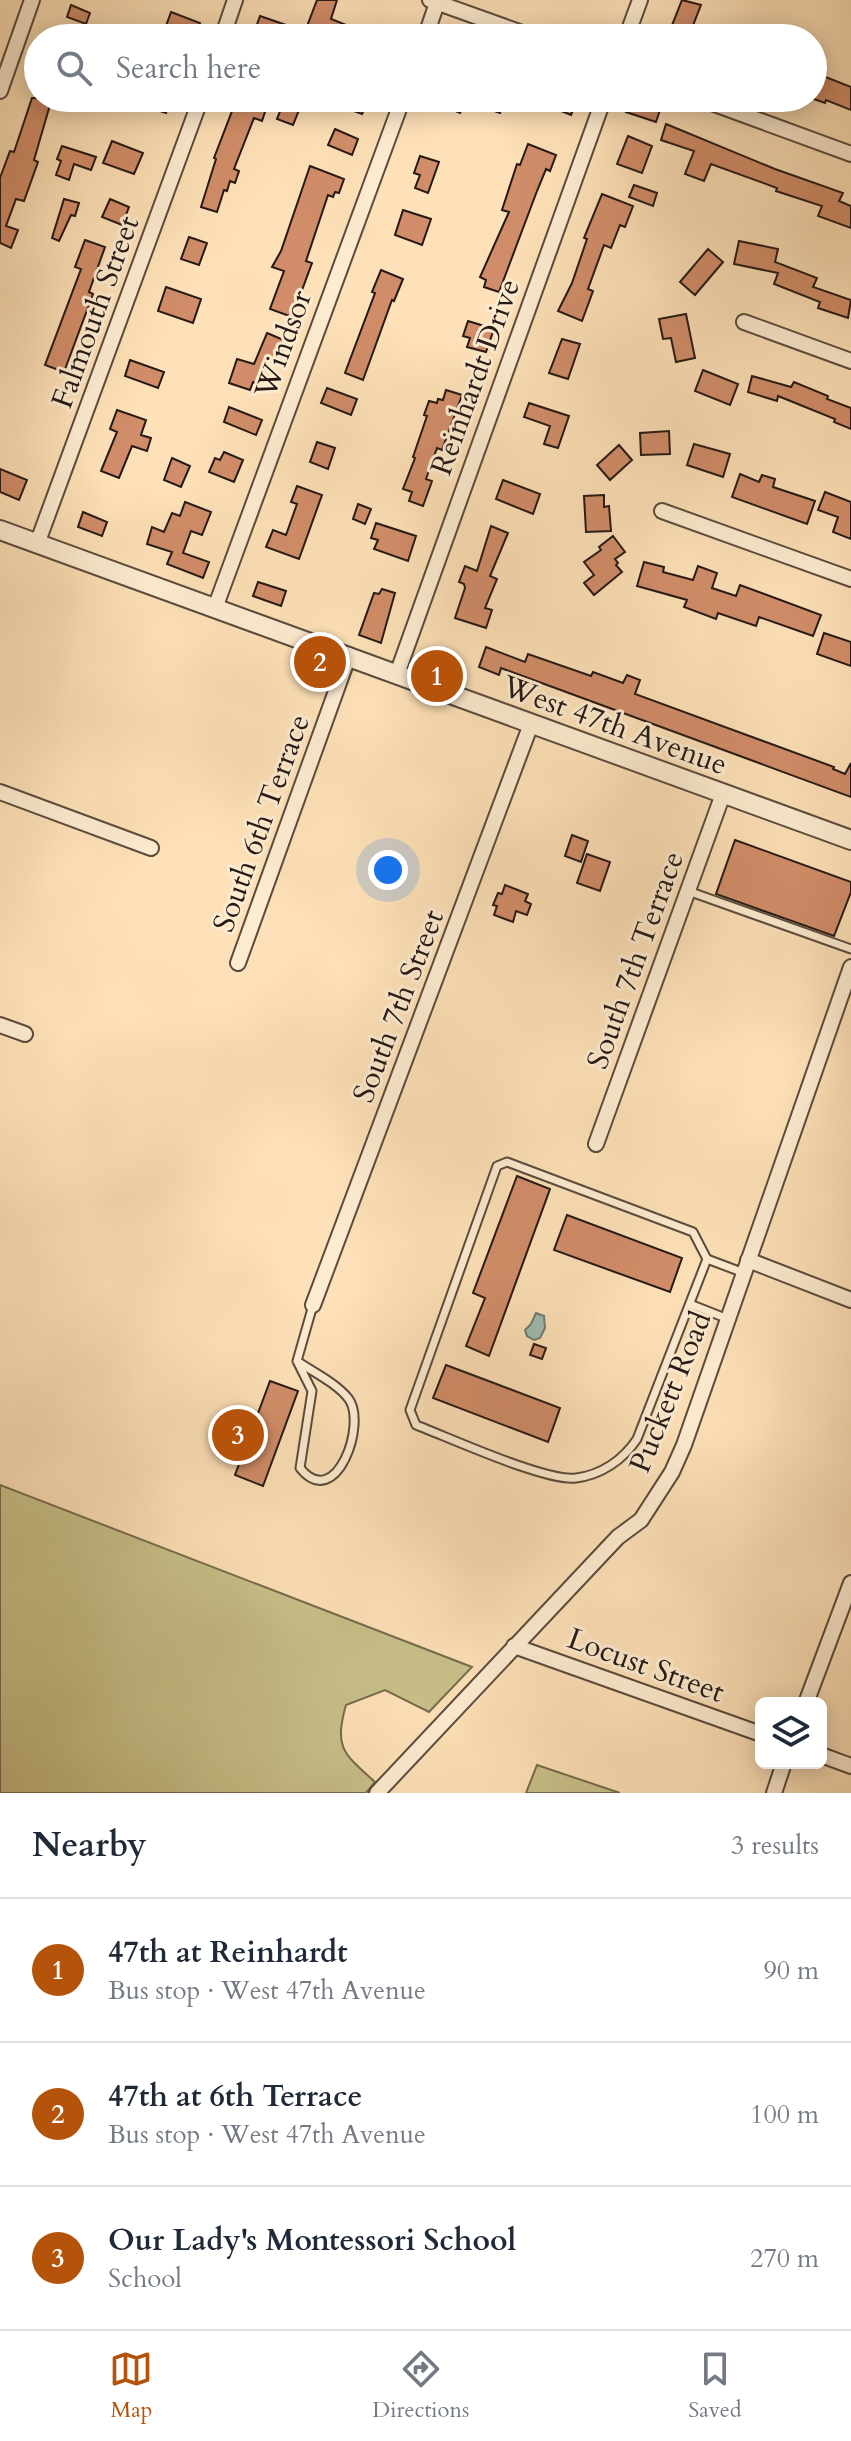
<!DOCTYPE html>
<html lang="en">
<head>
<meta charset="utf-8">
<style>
	body { margin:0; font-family:Cardo,serif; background:#f6f6f7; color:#1f2937 }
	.controls { position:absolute; right:24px; bottom:24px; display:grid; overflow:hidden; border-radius:12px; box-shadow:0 4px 20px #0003 }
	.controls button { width:72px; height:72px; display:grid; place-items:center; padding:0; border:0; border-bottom:2px solid #e0e1e3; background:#fff; color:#1f2937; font:40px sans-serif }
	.you { position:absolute; left:388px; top:870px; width:28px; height:28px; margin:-20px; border:6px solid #fff; border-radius:50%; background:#1a73e8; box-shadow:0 0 0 12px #1a73e833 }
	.badge { display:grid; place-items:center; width:52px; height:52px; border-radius:50%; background:#b45309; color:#fff; font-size:26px; font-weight:700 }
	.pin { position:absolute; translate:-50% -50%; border:4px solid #fff; box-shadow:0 2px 8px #0006 }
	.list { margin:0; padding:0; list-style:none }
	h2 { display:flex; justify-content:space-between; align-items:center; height:104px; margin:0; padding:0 32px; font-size:34px }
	h2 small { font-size:26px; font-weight:400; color:#747a83 }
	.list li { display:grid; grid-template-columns:52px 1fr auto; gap:24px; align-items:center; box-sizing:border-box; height:144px; padding:0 32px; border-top:2px solid #e0e1e3 }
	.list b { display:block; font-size:30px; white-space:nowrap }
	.list p { margin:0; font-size:26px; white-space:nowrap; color:#747a83 }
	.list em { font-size:26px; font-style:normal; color:#747a83 }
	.icon { flex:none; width:44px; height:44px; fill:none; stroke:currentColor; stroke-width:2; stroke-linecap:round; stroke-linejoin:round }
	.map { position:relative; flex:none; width:851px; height:1793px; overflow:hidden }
	.search { position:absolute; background:#fff; box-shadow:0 4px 20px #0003; left:24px; right:24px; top:24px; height:88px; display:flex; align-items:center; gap:20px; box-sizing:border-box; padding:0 28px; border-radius:44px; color:#747a83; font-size:30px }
	.sheet { height:536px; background:#fff }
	nav { display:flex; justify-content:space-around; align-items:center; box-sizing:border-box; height:112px; border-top:2px solid #e0e1e3; background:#fff; font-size:22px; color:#747a83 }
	nav a { display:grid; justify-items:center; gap:4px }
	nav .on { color:#b45309 }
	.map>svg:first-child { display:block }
	.green { fill:#c8c089; stroke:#766c4e; stroke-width:2 }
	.water { fill:#a0bdb3; stroke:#6e7b73; stroke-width:2 }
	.building { fill:#d18d69; stroke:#241914; stroke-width:2 }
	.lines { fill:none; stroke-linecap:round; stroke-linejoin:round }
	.service-casing { stroke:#5a4b3d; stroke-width:11 }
	.minor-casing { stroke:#5a4b3d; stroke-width:18 }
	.tertiary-casing { stroke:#5a4b3d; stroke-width:22 }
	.service { stroke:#feecd1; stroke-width:7 }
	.minor { stroke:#feecd1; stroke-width:14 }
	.tertiary { stroke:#feecd1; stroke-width:18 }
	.labels { text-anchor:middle; stroke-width:6; stroke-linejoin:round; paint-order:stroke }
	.street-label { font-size:30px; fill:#241914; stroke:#feecd1 }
</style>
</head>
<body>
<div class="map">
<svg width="851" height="1793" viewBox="0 0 851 1793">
	<rect width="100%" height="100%" fill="#fee1b8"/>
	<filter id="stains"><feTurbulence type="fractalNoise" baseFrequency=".0025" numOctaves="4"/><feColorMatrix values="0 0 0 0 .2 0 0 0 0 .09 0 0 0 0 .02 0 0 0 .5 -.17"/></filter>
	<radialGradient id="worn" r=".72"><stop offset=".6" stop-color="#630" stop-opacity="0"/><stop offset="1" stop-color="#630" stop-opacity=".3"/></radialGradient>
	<path class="green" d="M 0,1485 L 472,1667 L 429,1712 L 385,1690 L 346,1705 C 334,1748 343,1753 375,1782 L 366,1793 L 0,1793 Z
		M 537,1765 L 620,1793 L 526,1793 Z"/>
	<path class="water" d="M 536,1313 L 544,1316 L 545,1328 L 540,1338 L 534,1340 L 527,1336 L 525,1330 L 531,1324 Z"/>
	<path class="building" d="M 317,0 L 337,0 L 331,19 L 349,26 L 345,38 L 331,38 L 306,29 Z
		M 682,0 L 701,5 L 688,38 L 667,38 Z
		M 71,5 L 90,13 L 86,24 L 67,17 Z
		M 171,12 L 200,23 L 195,38 L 176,38 L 179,31 L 166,26 Z
		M 260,16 L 318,36 L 318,38 L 267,38 L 254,33 Z
		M 813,72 L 851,87 L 851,110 L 826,100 L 825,103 L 811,98 Z
		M 32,98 L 52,98 L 34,160 L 38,162 L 24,201 L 16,199 L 6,226 L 18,230 L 11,248 L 0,243 L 0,178 L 10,151 L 14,152 Z
		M 127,98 L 171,98 L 166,113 L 126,100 Z
		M 233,98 L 243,98 L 267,106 L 262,121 L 254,118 L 234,169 L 239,171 L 235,183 L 230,181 L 227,191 L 224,190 L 217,212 L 201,207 L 216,159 L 214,158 L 232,111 L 229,110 Z
		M 347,98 L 370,98 L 362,114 L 343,107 Z
		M 425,98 L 505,98 L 500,113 L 465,101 L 460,113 Z
		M 529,98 L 578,98 L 571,115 Z
		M 631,98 L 661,107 L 656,122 L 626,112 Z
		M 283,104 L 299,110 L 293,125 L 277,119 Z
		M 666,124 L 775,169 L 843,193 L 839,201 L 851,206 L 851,228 L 818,216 L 822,206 L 776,191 L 777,188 L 711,164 L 704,181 L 685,174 L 694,151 L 661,140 Z
		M 335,129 L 358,139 L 352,155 L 328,145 Z
		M 628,136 L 652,146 L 642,173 L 617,164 Z
		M 112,141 L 143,153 L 134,174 L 103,163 Z
		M 528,144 L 556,155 L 550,171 L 546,169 L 537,191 L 499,292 L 484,287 L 486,280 L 480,277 L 509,212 L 502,210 L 517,164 L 520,165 Z
		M 62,146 L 96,157 L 91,170 L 74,164 L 69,180 L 56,175 L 61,161 L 57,159 Z
		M 420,156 L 439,162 L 428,193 L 415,188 L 420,175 L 414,173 Z
		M 310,166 L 344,179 L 339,193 L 335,192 L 333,197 L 328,195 L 306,261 L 312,263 L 292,317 L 270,309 L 284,271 L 272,267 L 281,251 Z
		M 634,185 L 657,193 L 653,206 L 629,197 Z
		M 602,194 L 633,206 L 625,227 L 620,225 L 611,248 L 604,245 L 588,289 L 593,291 L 582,321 L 558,311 L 572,283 L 587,239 L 584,238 Z
		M 64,199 L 79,203 L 75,216 L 71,215 L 59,241 L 52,238 Z
		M 110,199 L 129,207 L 122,225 L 102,217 Z
		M 403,210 L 431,219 L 422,245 L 395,235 Z
		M 189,237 L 207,243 L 199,265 L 181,259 Z
		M 85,240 L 105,247 L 89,292 L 93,294 L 64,372 L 45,365 L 81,269 L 75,267 Z
		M 739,241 L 778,249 L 775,262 L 817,278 L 813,287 L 851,300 L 848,318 L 818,308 L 820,302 L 774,284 L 778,273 L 734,264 Z
		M 708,249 L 723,262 L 695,295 L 680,282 Z
		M 381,270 L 403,279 L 394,301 L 392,300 L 363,380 L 345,373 L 375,293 L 372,292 Z
		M 166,287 L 201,299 L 193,323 L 158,311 Z
		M 686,314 L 695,358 L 676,362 L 671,338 L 663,339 L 659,319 Z
		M 468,321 L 494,329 L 486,352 L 467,347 L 470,338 L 463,336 Z
		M 267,333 L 286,341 L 277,363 L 268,360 L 260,385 L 253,382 L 250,390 L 229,383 L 237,359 L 254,364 Z
		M 562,339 L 580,344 L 568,379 L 549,373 Z
		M 130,360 L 164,372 L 158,388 L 125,376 Z
		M 703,370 L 738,384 L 730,405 L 695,391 Z
		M 752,376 L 791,387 L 794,382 L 828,396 L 827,399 L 851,408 L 851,429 L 834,422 L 835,419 L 778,396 L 777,401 L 748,392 Z
		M 327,388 L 357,399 L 351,415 L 321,403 Z
		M 446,390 L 462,395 L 442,450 L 437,448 L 426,479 L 432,481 L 423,506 L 409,501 L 412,492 L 403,489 L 415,458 L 413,457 L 427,416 L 424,415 L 429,401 L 437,403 L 438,399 L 443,400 Z
		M 529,403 L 569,416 L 558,448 L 544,444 L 550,426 L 524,417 Z
		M 229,407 L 262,420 L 256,435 L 224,422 Z
		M 117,410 L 146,420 L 141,435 L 151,438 L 147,451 L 132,446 L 119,478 L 101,471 L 117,432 L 110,429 Z
		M 669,431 L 670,454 L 641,455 L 640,433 Z
		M 317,442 L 335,448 L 328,469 L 310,462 Z
		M 694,444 L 730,454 L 723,477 L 687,465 Z
		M 619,445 L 632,460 L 610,480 L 597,465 Z
		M 224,452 L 243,460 L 234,482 L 209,472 L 215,458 L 220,460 Z
		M 172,458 L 190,466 L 181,487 L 164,480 Z
		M 0,469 L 27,480 L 19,500 L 0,492 Z
		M 740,474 L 759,482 L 762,475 L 775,479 L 773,487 L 815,501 L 807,524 L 732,497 Z
		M 503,480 L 540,494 L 533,514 L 496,499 Z
		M 297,486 L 322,495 L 299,559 L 266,547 L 273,530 L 286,535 L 297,504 L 291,502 Z
		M 825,492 L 851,502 L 851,539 L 833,532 L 838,517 L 818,510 Z
		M 604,495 L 604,507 L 609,506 L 611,531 L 586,532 L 584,496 Z
		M 185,502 L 211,512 L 202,535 L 191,531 L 183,553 L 209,562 L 203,578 L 167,564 L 172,552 L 147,544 L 152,527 L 164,532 L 172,513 L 180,516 Z
		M 358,504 L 371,509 L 365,524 L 353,519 Z
		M 83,512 L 107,522 L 102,536 L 78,527 Z
		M 376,523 L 416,536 L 408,561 L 374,549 L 378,540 L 371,538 Z
		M 491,526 L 508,533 L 490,576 L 497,579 L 485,608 L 492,610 L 486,628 L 455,618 L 465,588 L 464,584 L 459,582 L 465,566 L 477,571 Z
		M 613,536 L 625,552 L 615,559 L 618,563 L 616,565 L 622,572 L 594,595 L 584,583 L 594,575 L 584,562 L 601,550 L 599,547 Z
		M 644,562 L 664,567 L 663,572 L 693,580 L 698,566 L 717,573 L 712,588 L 736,596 L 740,585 L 821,615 L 813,636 L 759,617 L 756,626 L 718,613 L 716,619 L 684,607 L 687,600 L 637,586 Z
		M 258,582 L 286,591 L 281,606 L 253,596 Z
		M 382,589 L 395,593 L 381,643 L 359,635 L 374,593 L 379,594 Z
		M 824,633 L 851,642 L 851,666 L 817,654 Z
		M 486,647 L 525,662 L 528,654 L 591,676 L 593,672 L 623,683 L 627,675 L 640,680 L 635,694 L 834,767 L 833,769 L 845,774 L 851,763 L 851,797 L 501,668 L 499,675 L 479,667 Z
		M 572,835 L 588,841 L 581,862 L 565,856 Z
		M 735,840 L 851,882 L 851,892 L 834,936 L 716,894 Z
		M 587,854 L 610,862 L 600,891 L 577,883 Z
		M 505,885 L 528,894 L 525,901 L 531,904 L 527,915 L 516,911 L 513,922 L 494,915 L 497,906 L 493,905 L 498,893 L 502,894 Z
		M 517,1176 L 550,1189 L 489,1356 L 466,1346 L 485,1298 L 473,1293 Z
		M 567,1215 L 682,1258 L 670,1292 L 554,1250 Z
		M 534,1344 L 546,1348 L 542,1359 L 530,1355 Z
		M 446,1365 L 560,1408 L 548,1442 L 433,1398 Z
		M 270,1381 L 298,1391 L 263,1486 L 235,1475 Z"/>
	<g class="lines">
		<defs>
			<path id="service" d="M 688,891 L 851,949
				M 507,1162 L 693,1232 L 707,1259 L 637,1439 C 623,1460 601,1475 576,1478 C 546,1482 448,1437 416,1425 L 410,1410 L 497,1166 Z
				M 707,1259 L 744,1273
				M 690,1304 L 728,1319
				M 297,1361 C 313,1372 336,1383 348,1398 C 368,1422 336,1513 300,1468 L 312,1391 L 297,1361 L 313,1305"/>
			<path id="minor" d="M 430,0 L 536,38
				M 222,38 L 235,0
				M 425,38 L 437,3
				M 626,38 L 640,0
				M 0,91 L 32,0
				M 698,98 L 851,154
				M 744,322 L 851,361
				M 662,511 L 851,579
				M 37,544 L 201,98
				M 215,608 L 403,98
				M 397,674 L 604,98
				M 0,792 L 151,848
				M 238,963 L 349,655
				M 0,1025 L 25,1034
				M 596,1144 L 723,794
				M 748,1260 L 851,1300
				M 313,1305 L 531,724
				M 514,1646 L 761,1734
				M 806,1703 L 851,1583
				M 821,1755 L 851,1766
				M 377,1793 L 618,1537 L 641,1520 L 672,1472 L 684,1445 L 851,967
				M 774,1793 L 784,1763"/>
			<path id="tertiary" d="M 0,530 L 851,840"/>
		</defs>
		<use href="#service" class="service-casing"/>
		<use href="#minor" class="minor-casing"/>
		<use href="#tertiary" class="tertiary-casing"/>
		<use href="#service" class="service"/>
		<use href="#minor" class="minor"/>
		<use href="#tertiary" class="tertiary"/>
	</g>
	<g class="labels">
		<g class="street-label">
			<text transform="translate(95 312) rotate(-70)" y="10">Falmouth Street</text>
			<text transform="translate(283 344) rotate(-70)" y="10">Windsor</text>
			<text transform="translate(475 377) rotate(-70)" y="10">Reinhardt Drive</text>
			<text transform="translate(615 725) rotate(20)" y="10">West 47th Avenue</text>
			<text transform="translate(261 823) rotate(-70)" y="10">South 6th Terrace</text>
			<text transform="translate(635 960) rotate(-70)" y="10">South 7th Terrace</text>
			<text transform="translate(398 1006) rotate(-69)" y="10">South 7th Street</text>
			<text transform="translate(670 1392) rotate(-68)" y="10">Puckett Road</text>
			<text transform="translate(646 1665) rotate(20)" y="10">Locust Street</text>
		</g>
	</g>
	<rect width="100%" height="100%" filter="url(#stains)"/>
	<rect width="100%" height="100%" fill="url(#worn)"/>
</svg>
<div class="controls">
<button><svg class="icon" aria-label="layers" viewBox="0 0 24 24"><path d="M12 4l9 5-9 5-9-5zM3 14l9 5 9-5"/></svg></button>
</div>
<div class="you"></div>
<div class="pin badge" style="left:437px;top:676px">1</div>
<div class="pin badge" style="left:320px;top:662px">2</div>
<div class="pin badge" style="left:238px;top:1435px">3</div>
<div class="search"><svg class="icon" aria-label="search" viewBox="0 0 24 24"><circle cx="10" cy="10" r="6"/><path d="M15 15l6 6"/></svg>Search here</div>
</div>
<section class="sheet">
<h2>Nearby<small>3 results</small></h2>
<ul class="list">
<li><span class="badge">1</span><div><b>47th at Reinhardt</b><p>Bus stop · West 47th Avenue</p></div><em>90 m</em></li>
<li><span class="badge">2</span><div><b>47th at 6th Terrace</b><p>Bus stop · West 47th Avenue</p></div><em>100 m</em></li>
<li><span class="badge">3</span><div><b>Our Lady's Montessori School</b><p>School</p></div><em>270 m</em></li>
</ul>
</section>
<nav>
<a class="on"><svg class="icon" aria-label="map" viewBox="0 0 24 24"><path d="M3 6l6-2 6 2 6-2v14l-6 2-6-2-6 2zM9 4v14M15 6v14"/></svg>Map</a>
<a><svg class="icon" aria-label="directions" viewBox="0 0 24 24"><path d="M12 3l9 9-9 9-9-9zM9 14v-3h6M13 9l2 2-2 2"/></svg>Directions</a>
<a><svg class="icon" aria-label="saved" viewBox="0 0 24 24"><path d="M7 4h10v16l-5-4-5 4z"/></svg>Saved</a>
</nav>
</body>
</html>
